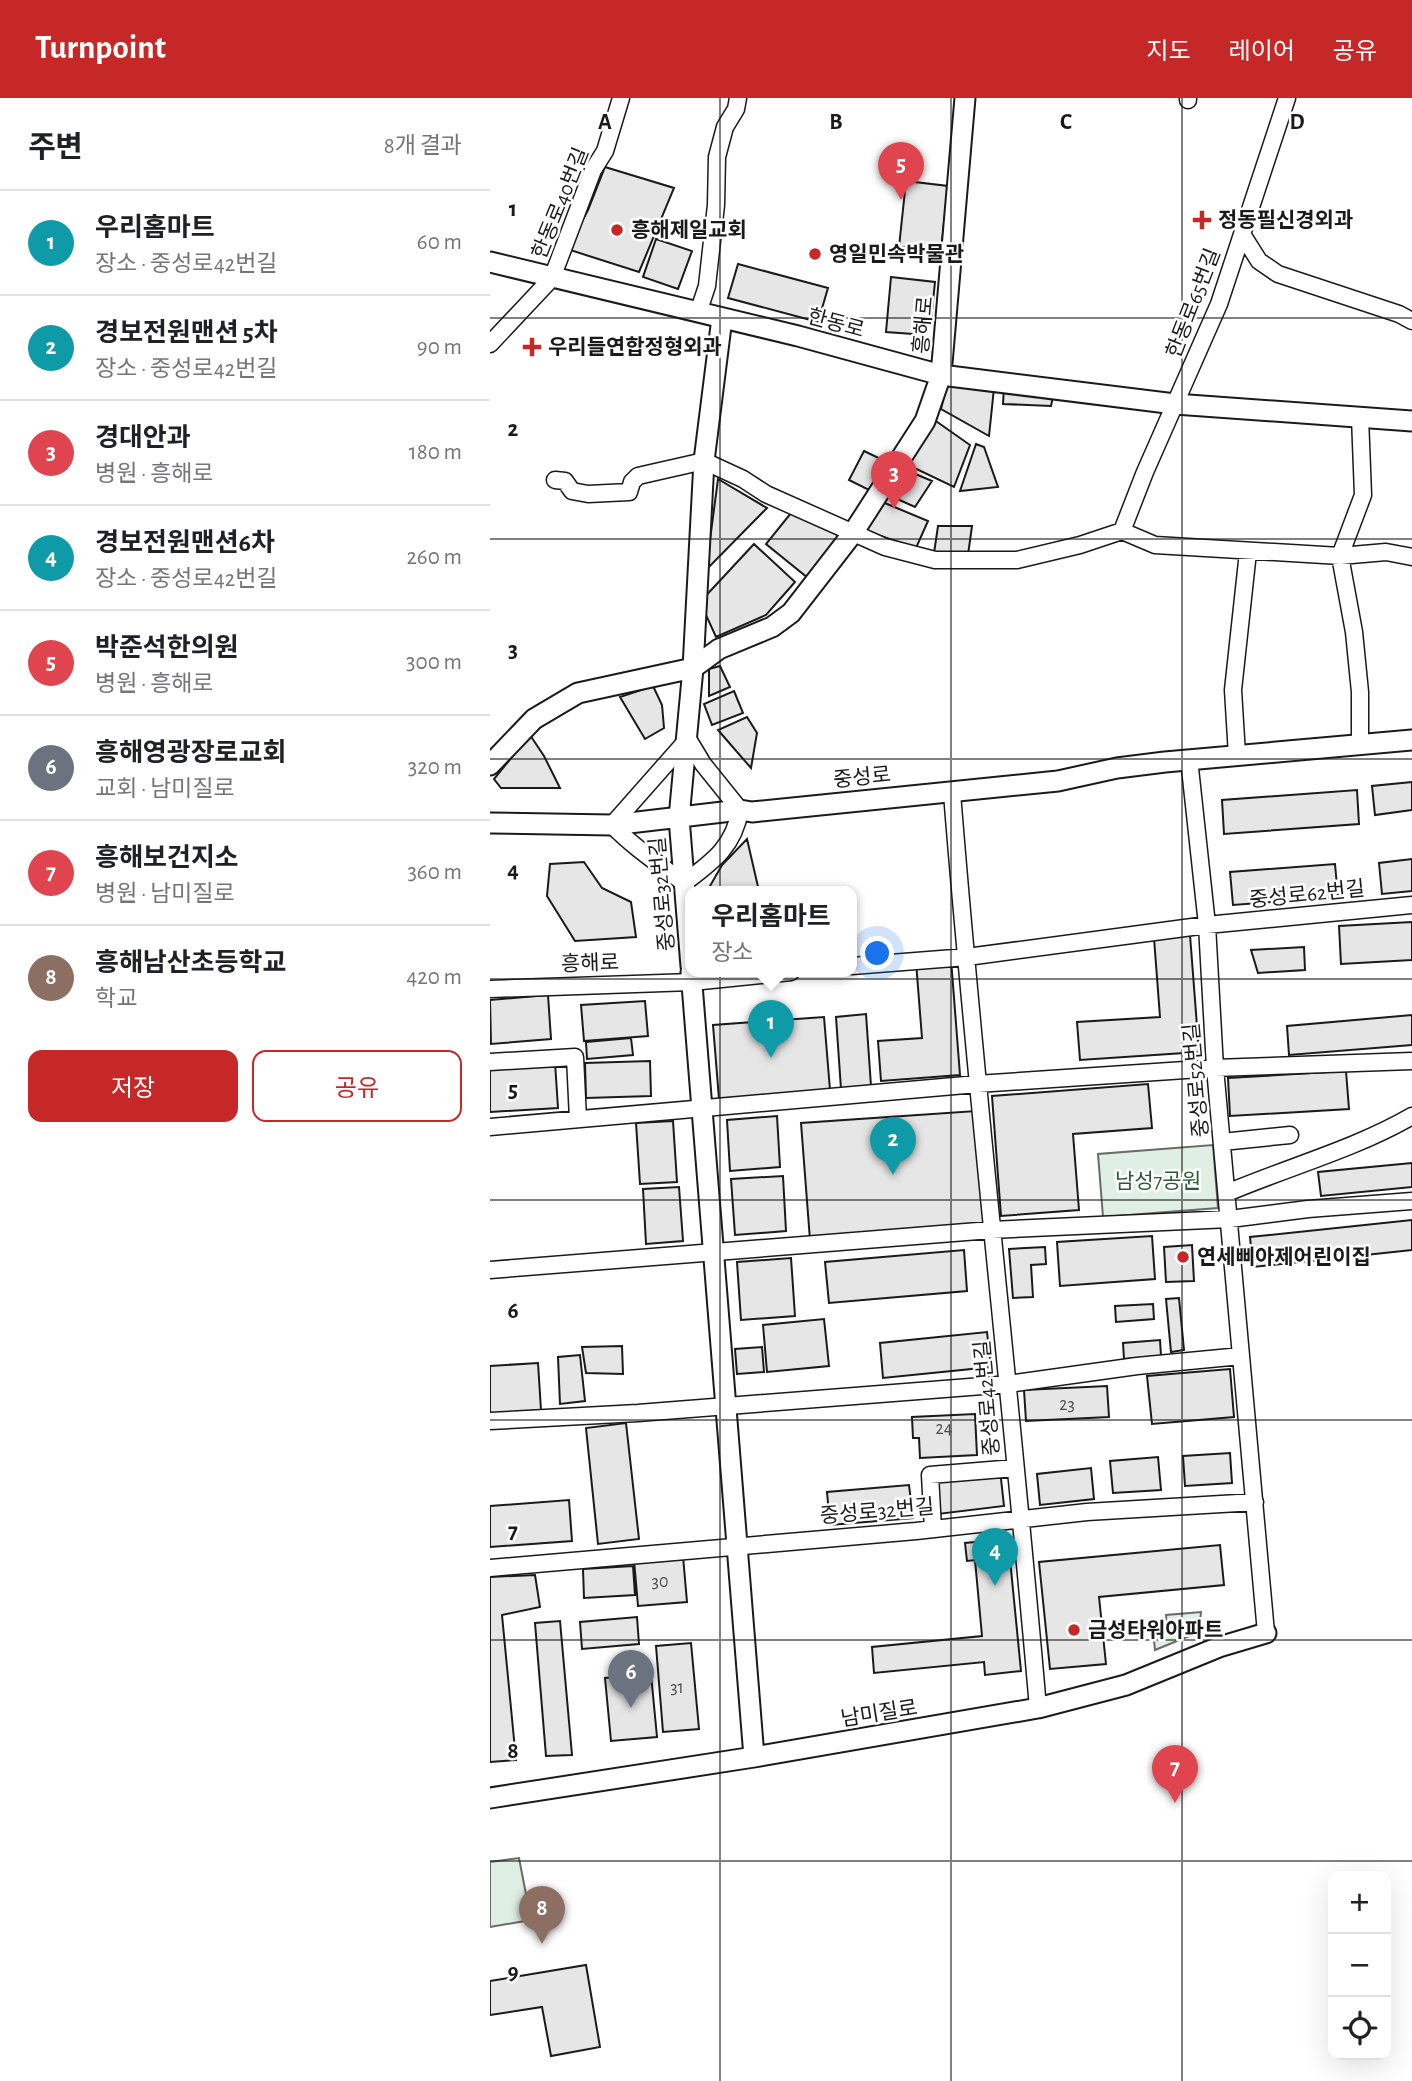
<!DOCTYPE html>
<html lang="ko">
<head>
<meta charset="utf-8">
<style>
	body { margin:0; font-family:"Alegreya Sans","Noto Sans KR",sans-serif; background:#f6f6f6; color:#202124 }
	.controls { position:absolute; right:21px; bottom:21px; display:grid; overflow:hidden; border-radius:14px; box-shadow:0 7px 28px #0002 }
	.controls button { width:63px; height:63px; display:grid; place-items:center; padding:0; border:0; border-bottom:2px solid #e0e0e0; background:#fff; color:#202124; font:35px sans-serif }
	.you { position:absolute; left:388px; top:856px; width:24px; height:24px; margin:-18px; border:5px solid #fff; border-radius:50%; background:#1a73e8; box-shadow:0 0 0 10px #1a73e833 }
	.badge { display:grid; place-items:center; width:46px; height:46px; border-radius:50%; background:#c62828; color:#fff; font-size:23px; font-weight:700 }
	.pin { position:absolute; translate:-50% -58px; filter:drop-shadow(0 2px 4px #0008) }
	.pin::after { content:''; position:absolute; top:37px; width:24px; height:21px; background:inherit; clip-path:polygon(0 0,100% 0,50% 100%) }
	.popup { position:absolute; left:195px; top:788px; width:172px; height:91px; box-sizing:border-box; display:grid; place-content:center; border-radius:14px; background:#fff; filter:drop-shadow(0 2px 5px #0005); font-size:23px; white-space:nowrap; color:#757577 }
	.popup b { font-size:26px; color:#202124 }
	.popup::after { content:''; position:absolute; left:50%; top:100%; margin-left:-14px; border:14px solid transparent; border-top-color:#fff }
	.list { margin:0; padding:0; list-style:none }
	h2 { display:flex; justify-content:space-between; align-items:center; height:91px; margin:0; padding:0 28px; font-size:30px }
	h2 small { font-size:23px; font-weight:400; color:#757577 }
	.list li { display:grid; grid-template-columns:46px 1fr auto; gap:21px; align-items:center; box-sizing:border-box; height:105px; padding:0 28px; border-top:2px solid #e0e0e0 }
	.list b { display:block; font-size:26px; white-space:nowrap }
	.list p { margin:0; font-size:23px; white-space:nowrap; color:#757577 }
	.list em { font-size:23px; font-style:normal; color:#757577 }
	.actions { display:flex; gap:14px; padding:21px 28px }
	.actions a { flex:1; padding:16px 0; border:2px solid #c62828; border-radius:14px; text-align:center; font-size:24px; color:#c62828 }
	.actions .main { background:#c62828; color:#fff }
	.icon { flex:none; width:38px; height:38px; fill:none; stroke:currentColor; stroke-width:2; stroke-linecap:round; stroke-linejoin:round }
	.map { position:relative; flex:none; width:922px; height:1983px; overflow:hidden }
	header { display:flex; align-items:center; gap:42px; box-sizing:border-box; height:98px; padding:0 35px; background:#c62828; color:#fff }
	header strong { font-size:33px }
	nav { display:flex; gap:38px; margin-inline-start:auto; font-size:24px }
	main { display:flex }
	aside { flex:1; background:#fff }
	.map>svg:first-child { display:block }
	.green { fill:#e0efe3; stroke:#6a6a6a; stroke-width:2 }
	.building { fill:#e6e6e6; stroke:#1a1a1a; stroke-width:2 }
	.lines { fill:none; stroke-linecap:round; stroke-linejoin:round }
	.minor-casing { stroke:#1a1a1a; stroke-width:19 }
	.tertiary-casing { stroke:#1a1a1a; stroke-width:23 }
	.minor { stroke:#fff; stroke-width:16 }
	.tertiary { stroke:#fff; stroke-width:19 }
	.grid { fill:none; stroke:#1a1a1a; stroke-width:2; stroke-opacity:0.55 }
	.poi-dot { fill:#c62828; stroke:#fff; stroke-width:2.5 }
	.labels { text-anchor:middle; stroke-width:5; stroke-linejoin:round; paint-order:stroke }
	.number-label { font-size:18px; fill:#4d4d4d }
	.street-label { font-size:21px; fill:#1a1a1a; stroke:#fff }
	.poi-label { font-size:21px; font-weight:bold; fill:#1a1a1a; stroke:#fff; text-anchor:start }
	.park-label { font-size:21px; fill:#2b5a34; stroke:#fff }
	.grid-label { font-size:23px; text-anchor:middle; font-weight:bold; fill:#1a1a1a; stroke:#fff; stroke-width:5; stroke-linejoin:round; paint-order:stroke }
</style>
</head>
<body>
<header>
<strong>Turnpoint</strong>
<nav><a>지도</a><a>레이어</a><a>공유</a></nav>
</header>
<main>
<aside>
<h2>주변<small>8개 결과</small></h2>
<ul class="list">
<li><span class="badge" style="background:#0f9aa8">1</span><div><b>우리홈마트</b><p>장소 · 중성로42번길</p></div><em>60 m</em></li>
<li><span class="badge" style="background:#0f9aa8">2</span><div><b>경보전원맨션 5차</b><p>장소 · 중성로42번길</p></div><em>90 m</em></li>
<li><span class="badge" style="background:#e0444e">3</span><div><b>경대안과</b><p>병원 · 흥해로</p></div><em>180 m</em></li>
<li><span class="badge" style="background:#0f9aa8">4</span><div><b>경보전원맨션6차</b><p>장소 · 중성로42번길</p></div><em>260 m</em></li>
<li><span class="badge" style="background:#e0444e">5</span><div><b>박준석한의원</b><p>병원 · 흥해로</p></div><em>300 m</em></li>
<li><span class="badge" style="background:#6b7280">6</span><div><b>흥해영광장로교회</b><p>교회 · 남미질로</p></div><em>320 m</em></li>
<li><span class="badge" style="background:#e0444e">7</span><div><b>흥해보건지소</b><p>병원 · 남미질로</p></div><em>360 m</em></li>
<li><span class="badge" style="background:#8d6e63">8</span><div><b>흥해남산초등학교</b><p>학교</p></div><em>420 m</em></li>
</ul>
<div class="actions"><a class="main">저장</a><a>공유</a></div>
</aside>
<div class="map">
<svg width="922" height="1983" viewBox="0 0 922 1983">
	<rect width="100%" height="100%" fill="#fff"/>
	<path class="green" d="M 723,1047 L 728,1110 L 613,1119 L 608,1056 Z
		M 711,1514 L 709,1534 L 665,1552 L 663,1532 L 677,1532 L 676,1517 Z
		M 29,1760 L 41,1822 L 0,1829 L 0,1764 Z"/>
	<path class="building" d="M 115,69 L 184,90 L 149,174 L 77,151 L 98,112 Z
		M 416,83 L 458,88 L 451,153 L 409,149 Z
		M 166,141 L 202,153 L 188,191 L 153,179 Z
		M 248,166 L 338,190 L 328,224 L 238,200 Z
		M 401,179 L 445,184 L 441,223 L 423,236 L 396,234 Z
		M 458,281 L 504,290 L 499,338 L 451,311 Z
		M 514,288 L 564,294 L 561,308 L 513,306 Z
		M 443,321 L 480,347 L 464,389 L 416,366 Z
		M 486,346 L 494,349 L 508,389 L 470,393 Z
		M 374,353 L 397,364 L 383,394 L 359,382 Z
		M 409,369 L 442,383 L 425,409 L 396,396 Z
		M 228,381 L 277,410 L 216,472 Z
		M 390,403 L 438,423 L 426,450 L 370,431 Z
		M 301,415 L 358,441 L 323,484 L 276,446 Z
		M 448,428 L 482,428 L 478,457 L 444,455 Z
		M 264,446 L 305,484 L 276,517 L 226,539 L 210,504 Z
		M 230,568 L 240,589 L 219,598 L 219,571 Z
		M 163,588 L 172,607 L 174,630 L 155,641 L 130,599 Z
		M 244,593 L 253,615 L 222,627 L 214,606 Z
		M 257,619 L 267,635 L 261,670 L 228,632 Z
		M 40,637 L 54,658 L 70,690 L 11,690 L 4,681 Z
		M 922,684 L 922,712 L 885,717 L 882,688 Z
		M 867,692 L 869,726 L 734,736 L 732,702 Z
		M 257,741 L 269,793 L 219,794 L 220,788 L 232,767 Z
		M 922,761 L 922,793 L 892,796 L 889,765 Z
		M 94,764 L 112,790 L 141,804 L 146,839 L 85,843 L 57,798 L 60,766 Z
		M 845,766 L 848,799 L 743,807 L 740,774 Z
		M 922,824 L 922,862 L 851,866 L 849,828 Z
		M 700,837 L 709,954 L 590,962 L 587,924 L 670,919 L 664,840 Z
		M 814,849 L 815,872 L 768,875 L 761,852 Z
		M 461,861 L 470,977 L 391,983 L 388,943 L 432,940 L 426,864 Z
		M 58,897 L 61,941 L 1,946 L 0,902 Z
		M 155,903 L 158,938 L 94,943 L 91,907 Z
		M 376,916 L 381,988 L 351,991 L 346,919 Z
		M 922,917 L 922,947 L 799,957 L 797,928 Z
		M 334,919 L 340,992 L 229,1001 L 223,927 Z
		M 141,940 L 143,957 L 97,961 L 96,944 Z
		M 160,963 L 161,998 L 96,1000 L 95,965 Z
		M 65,964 L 68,1010 L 0,1014 L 0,968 Z
		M 856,973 L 859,1011 L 740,1018 L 738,980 Z
		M 658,986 L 662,1030 L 583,1036 L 589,1112 L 511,1118 L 502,998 Z
		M 486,1013 L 494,1130 L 320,1142 L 311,1025 Z
		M 287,1018 L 290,1069 L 240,1073 L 237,1022 Z
		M 183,1023 L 187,1084 L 150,1086 L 146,1025 Z
		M 922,1065 L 922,1089 L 831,1098 L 828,1074 Z
		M 293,1078 L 296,1133 L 245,1137 L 241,1081 Z
		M 189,1089 L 193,1143 L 156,1146 L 153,1091 Z
		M 922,1122 L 922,1152 L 763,1169 L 760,1139 Z
		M 662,1138 L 665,1181 L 570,1188 L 567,1144 Z
		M 702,1147 L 704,1183 L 676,1184 L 674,1149 Z
		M 555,1149 L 556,1166 L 541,1167 L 543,1199 L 523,1200 L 519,1151 Z
		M 474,1152 L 477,1193 L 339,1205 L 335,1164 Z
		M 301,1160 L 305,1218 L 251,1222 L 247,1164 Z
		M 689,1200 L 694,1252 L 681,1254 L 676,1201 Z
		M 663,1206 L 664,1221 L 626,1224 L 625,1208 Z
		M 334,1221 L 339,1268 L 277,1274 L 273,1227 Z
		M 497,1234 L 501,1269 L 393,1280 L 390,1245 Z
		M 670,1242 L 671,1258 L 634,1261 L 633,1245 Z
		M 132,1248 L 133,1276 L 96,1275 L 92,1249 Z
		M 272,1249 L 274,1274 L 247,1276 L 245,1251 Z
		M 90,1257 L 95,1303 L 70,1306 L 68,1259 Z
		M 48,1265 L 51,1312 L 0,1316 L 0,1268 Z
		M 740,1271 L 744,1319 L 662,1326 L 657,1278 Z
		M 617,1288 L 619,1319 L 536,1323 L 534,1292 Z
		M 485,1316 L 487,1357 L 430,1360 L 429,1340 L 423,1340 L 422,1319 Z
		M 136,1325 L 149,1441 L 108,1446 L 96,1330 Z
		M 740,1355 L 742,1385 L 695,1388 L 693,1358 Z
		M 668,1359 L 671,1392 L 623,1395 L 620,1363 Z
		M 601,1370 L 604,1401 L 550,1407 L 547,1376 Z
		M 510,1372 L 514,1408 L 448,1416 L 444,1380 Z
		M 419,1387 L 423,1420 L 340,1427 L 337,1394 Z
		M 79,1402 L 82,1443 L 0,1449 L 0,1408 Z
		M 518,1441 L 531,1573 L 495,1577 L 494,1564 L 384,1575 L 382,1549 L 492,1538 L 485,1462 L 477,1463 L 475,1445 Z
		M 730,1447 L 734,1487 L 609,1499 L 616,1566 L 560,1571 L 549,1464 Z
		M 193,1458 L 197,1504 L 148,1508 L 144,1462 Z
		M 143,1468 L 145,1497 L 94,1500 L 93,1471 Z
		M 45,1477 L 50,1509 L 12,1517 L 26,1662 L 0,1664 L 0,1479 Z
		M 147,1519 L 149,1546 L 92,1551 L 90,1524 Z
		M 70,1523 L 82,1657 L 56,1658 L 45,1525 Z
		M 201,1545 L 209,1631 L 173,1634 L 166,1548 Z
		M 161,1576 L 167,1639 L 121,1643 L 115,1580 Z
		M 96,1867 L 110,1949 L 61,1958 L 52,1909 L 0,1917 L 0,1883 Z"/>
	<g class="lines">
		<defs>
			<path id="minor" d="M 698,2 L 698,0
				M 752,136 L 769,163 L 788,176 L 909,216 L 922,223
				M 208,215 L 217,188 L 226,107 L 227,59 L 235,29 L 246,11 L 248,0
				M 0,246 L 62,180 L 103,72 L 115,53 L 131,0
				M 65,382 L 75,383 L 82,393 L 98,396 L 139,394 L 142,384 L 148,378 L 214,363 L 253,381 L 276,396 L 395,449 L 445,462 L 527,462 L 590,447 L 632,433
				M 632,433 L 655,374 L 729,206 L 797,0
				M 632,433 L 665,447 L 850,458 L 896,454 L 922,459
				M 198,641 L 213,666 L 250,712 C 244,749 222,764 194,785 C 169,766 143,749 122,727 Z
				M 870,646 L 870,594 L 864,534 L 850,458 L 873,397 L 870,319
				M 747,657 L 743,592 L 758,454
				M 699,661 L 717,827 L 725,970 L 776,1535
				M 462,695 C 486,1000 522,1305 548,1610
				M 362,868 L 477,859 L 717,827 L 922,807
				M 0,891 L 202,884 L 301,874
				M 0,964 L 85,959 L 88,1021
				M 0,1029 L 487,986 L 725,970 L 922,963
				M 732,1044 L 800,1037
				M 737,1095 C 798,1069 865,1051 922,1018
				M 0,1172 L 501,1132 L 740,1121 L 818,1111 L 922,1103
				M 0,1323 L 148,1315 L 518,1286 L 647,1268 L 751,1258
				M 443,1431 L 440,1377 L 525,1370
				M 0,1470 L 426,1433 L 597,1414 L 765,1404"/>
			<path id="tertiary" d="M 0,164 L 308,238 L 451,277 L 685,306 L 922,323
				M 0,667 L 44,621 L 88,595 L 203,570 L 229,551 L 282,529 L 301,515 L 363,435 L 435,323 L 451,277 L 475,0
				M 0,725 L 122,727 L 250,712 L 262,714 L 568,683 L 627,670 L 675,664 L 922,642
				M 201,868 L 189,720 L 203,570 L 214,363 L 232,220
				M 201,874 L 264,1659
				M 0,1700 L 264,1659 L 548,1610 L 636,1587 L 729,1549 L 776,1535"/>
		</defs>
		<use href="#minor" class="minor-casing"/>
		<use href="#tertiary" class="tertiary-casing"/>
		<use href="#minor" class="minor"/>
		<use href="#tertiary" class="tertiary"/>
	</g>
	<path class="grid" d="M 230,0 L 230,1983M 461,0 L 461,1983M 692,0 L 692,1983M 0,220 L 922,220M 0,441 L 922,441M 0,661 L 922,661M 0,881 L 922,881M 0,1102 L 922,1102M 0,1322 L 922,1322M 0,1542 L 922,1542M 0,1763 L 922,1763"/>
	<g class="poi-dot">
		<path d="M708.5 111.5h7v7h7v7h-7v7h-7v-7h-7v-7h7z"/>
		<circle cx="127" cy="132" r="7"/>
		<circle cx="325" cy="156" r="7"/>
		<path d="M38.5 238.5h7v7h7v7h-7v7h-7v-7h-7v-7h7z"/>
		<circle cx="693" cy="1159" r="7"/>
		<circle cx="584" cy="1532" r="7"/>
	</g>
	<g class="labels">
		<g class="number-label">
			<text x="577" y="1312">23</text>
			<text x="454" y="1336">24</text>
			<text x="170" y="1489">30</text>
			<text x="187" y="1595">31</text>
		</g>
		<g class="street-label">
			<text transform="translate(70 105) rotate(-68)" y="7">한동로40번길</text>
			<text transform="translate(703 205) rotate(-69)" y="7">한동로65번길</text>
			<text transform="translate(346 225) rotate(15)" y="7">한동로</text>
			<text transform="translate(433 227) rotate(-85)" y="7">흥해로</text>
			<text transform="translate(372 679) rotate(-6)" y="7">중성로</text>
			<text transform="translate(172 796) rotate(-95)" y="7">중성로32번길</text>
			<text transform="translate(817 796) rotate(-6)" y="7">중성로62번길</text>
			<text transform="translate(100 865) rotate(-2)" y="7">흥해로</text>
			<text transform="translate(706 982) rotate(-95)" y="7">중성로52번길</text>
			<text transform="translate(497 1300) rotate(-95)" y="7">중성로42번길</text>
			<text transform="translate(387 1413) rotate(-5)" y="7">중성로32번길</text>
			<text transform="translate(389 1615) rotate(-9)" y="7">남미질로</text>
		</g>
		<g class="poi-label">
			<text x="728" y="129">정동필신경외과</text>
			<text x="141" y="139">흥해제일교회</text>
			<text x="339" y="163">영일민속박물관</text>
			<text x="58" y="256">우리들연합정형외과</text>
			<text x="707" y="1166">연세삐아제어린이집</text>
			<text x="598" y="1539">금성타워아파트</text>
		</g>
		<g class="park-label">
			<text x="668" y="1090">남성7공원</text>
		</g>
	</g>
	<g class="grid-label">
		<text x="115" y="31">A</text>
		<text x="346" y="31">B</text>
		<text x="576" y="31">C</text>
		<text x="807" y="31">D</text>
		<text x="23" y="118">1</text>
		<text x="23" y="338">2</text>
		<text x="23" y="559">3</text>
		<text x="23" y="779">4</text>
		<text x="23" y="999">5</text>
		<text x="23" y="1220">6</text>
		<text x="23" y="1440">7</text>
		<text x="23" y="1660">8</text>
		<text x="23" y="1881">9</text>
	</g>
</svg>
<div class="controls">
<button>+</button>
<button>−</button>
<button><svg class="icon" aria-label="locate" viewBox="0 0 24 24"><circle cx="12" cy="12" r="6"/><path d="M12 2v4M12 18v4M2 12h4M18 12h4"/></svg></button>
</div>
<div class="you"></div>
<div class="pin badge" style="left:281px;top:960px;background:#0f9aa8">1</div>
<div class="popup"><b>우리홈마트</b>장소</div>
<div class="pin badge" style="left:403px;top:1077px;background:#0f9aa8">2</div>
<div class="pin badge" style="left:404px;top:411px;background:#e0444e">3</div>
<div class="pin badge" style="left:505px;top:1488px;background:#0f9aa8">4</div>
<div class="pin badge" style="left:411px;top:102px;background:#e0444e">5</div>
<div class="pin badge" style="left:141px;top:1610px;background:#6b7280">6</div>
<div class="pin badge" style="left:685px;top:1705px;background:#e0444e">7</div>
<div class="pin badge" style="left:52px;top:1846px;background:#8d6e63">8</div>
</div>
</main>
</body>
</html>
